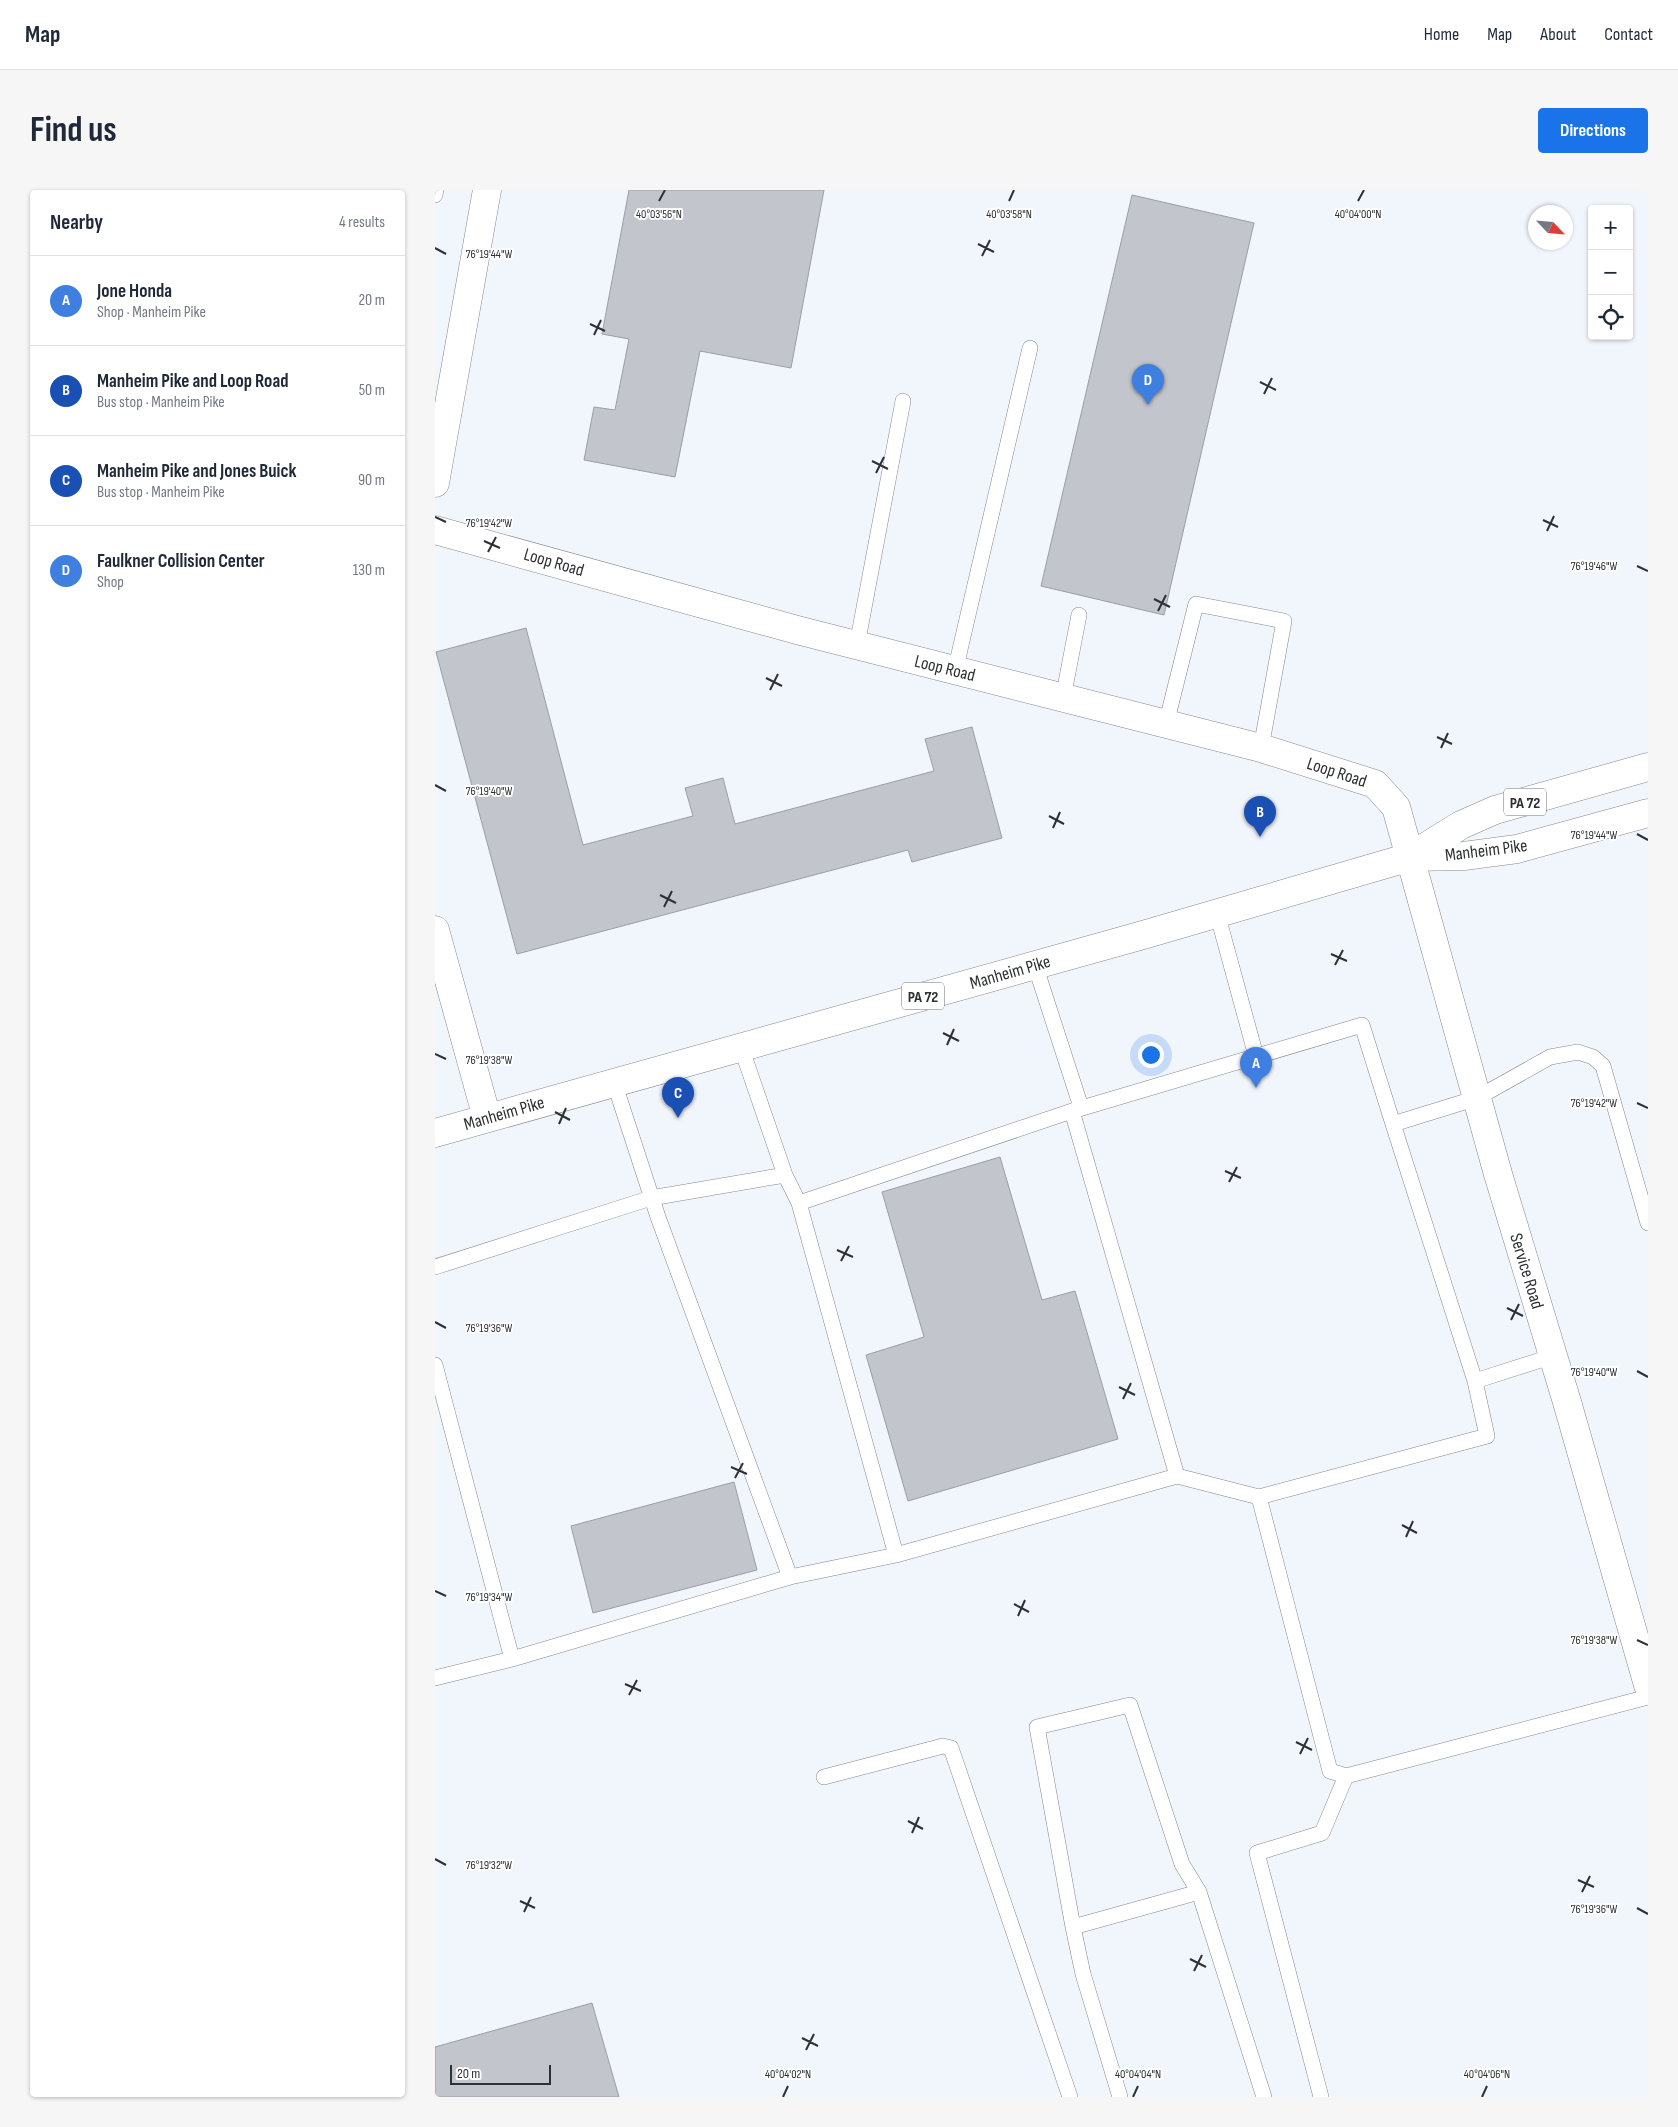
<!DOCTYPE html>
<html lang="en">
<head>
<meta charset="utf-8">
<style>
	body { margin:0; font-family:"Sofia Sans Condensed",sans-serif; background:#f6f6f7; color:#1f2937 }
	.controls { position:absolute; right:15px; top:15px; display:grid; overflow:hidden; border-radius:5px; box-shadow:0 1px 4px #0004 }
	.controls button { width:45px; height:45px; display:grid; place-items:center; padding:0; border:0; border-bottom:1px solid #e0e1e3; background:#fff; color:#1f2937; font:25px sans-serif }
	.compass { position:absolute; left:1093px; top:15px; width:45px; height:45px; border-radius:50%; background:#fff; box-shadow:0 1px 4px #0004; rotate:116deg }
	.scale { position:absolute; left:15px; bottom:12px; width:101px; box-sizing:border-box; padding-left:5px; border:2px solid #2f3033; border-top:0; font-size:14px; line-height:18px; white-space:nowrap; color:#2f3033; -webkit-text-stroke:4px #fff; paint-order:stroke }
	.you { position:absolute; left:715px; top:864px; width:18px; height:18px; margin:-12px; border:4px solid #fff; border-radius:50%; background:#1a73e8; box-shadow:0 0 0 8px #1a73e833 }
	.badge { display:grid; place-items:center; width:32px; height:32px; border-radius:50%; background:#1a73e8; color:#fff; font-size:16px; font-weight:700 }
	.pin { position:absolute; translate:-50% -41px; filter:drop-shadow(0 1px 2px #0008) }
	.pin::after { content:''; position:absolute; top:26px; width:18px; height:15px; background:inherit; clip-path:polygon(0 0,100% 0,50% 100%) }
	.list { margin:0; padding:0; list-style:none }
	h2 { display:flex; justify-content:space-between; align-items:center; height:65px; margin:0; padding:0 20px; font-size:21px }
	h2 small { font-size:16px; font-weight:400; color:#747a83 }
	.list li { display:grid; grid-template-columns:32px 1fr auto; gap:15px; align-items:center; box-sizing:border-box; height:90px; padding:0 20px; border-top:1px solid #e0e1e3 }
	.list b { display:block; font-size:19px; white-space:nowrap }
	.list p { margin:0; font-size:16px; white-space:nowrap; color:#747a83 }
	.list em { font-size:16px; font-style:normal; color:#747a83 }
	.icon { flex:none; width:28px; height:28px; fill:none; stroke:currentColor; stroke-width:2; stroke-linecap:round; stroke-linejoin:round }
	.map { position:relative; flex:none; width:1213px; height:1907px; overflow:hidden; border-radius:5px }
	header { display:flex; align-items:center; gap:30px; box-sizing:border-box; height:70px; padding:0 25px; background:#fff; border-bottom:1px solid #e0e1e3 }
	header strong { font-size:24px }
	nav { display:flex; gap:28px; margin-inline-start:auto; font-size:18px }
	.intro { display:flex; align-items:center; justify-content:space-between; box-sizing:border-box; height:120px; padding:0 30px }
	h1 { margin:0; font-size:35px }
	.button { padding:12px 22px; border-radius:5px; background:#1a73e8; color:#fff; font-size:18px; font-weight:700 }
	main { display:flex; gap:30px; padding:0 30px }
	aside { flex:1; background:#fff; border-radius:5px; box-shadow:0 1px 4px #0004 }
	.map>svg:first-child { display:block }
	.building { fill:#c2c5cc; stroke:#9b9ea4 }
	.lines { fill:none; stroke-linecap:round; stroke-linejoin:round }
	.service-casing { stroke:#85888e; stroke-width:16 }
	.minor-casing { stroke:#85888e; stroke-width:29 }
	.primary-casing { stroke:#85888e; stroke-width:29 }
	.service { stroke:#fff; stroke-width:15 }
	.minor { stroke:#fff; stroke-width:28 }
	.primary { stroke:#fff; stroke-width:28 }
	.ticks { fill:none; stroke:#2f3033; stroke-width:2 }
	.labels { text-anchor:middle; stroke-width:4; stroke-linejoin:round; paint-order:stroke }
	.shield { fill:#fff; stroke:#6d6e70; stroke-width:1 }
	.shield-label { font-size:16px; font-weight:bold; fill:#2f3033 }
	.street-label { font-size:18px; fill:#2f3033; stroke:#fff }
	.ticks-label { font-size:12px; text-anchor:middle; fill:#2f3033; stroke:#fff; stroke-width:4; stroke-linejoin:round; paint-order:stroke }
</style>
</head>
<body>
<header>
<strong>Map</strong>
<nav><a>Home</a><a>Map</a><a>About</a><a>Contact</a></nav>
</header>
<div class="intro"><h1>Find us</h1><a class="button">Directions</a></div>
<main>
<aside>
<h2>Nearby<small>4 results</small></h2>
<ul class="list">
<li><span class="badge" style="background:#3f7fe0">A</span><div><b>Jone Honda</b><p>Shop · Manheim Pike</p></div><em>20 m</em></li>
<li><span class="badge" style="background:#1a4fb4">B</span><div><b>Manheim Pike and Loop Road</b><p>Bus stop · Manheim Pike</p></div><em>50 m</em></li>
<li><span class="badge" style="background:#1a4fb4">C</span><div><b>Manheim Pike and Jones Buick</b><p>Bus stop · Manheim Pike</p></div><em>90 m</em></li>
<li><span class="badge" style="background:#3f7fe0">D</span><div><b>Faulkner Collision Center</b><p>Shop</p></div><em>130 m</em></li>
</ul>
</aside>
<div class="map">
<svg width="1213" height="1907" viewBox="0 0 1213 1907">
	<rect width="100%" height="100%" fill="#f1f5fc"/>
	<path class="building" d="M 194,0 L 389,0 L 356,178 L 265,161 L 240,287 L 149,270 L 159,217 L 180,220 L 194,149 L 167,144 Z
		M 697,5 L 819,33 L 729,425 L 606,396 Z
		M 91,438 L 148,655 L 258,626 L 250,598 L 288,588 L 300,634 L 499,581 L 490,549 L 537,537 L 567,648 L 477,672 L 473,660 L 82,764 L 1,462 Z
		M 565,967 L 607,1110 L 640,1101 L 683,1249 L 473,1311 L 431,1165 L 489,1147 L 447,1002 Z
		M 299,1292 L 322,1380 L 158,1423 L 136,1336 Z
		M 157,1813 L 184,1907 L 0,1907 L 0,1857 Z"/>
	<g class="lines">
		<defs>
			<path id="service" d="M 0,5 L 1,0
				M 422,455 L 468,211
				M 520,481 L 595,158
				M 628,508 L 644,425
				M 731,534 L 761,414 L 849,431 L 826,558
				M 782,723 L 821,866
				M 600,775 L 646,917
				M 306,857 L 350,985 L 364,1013 L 637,921
				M 958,934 L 927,835 L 637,921 L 742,1286 L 824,1307 L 1052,1246 L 1040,1191
				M 364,1013 L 461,1365 L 742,1286
				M 0,1077 L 216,1008 L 350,985
				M 1118,1166 L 1040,1191 L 958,934 L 1042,908 L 1115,867 L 1143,862 L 1158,867 L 1168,876 L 1213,1033
				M 0,1175 L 77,1469 L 355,1387 L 223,1027 L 179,892
				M 824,1307 L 895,1581 L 911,1586 L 1213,1507
				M 355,1387 L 461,1365
				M 0,1488 L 77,1469
				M 389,1587 L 508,1556 L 516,1558 L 635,1907
				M 638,1737 L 764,1702
				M 685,1907 L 648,1784 L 638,1737 L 602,1537 L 695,1515 L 747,1674 L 764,1702 L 829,1907
				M 886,1907 L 822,1663 L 887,1643 L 911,1586"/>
			<path id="minor" d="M 0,293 L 52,0
				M 0,340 L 362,440 L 826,558 L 940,594 L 961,617 L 1063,984 L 1132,1212 L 1213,1495
				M 0,740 L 52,928"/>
			<path id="primary" d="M 976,666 L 1026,635 L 1060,620 L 1213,577
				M 0,943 L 708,745 L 975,667 L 1029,666 L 1082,659 L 1213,623"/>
		</defs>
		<use href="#service" class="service-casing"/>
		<use href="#minor" class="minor-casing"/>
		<use href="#primary" class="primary-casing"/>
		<use href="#service" class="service"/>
		<use href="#minor" class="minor"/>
		<use href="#primary" class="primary"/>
	</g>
	<path class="ticks" d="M 224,11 L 230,0M 574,11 L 579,0M 923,11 L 929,0M 543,54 L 559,62M 0,58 L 11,64M 547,66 L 555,50M 155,134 L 170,141M 159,145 L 166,130M 825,192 L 841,200M 829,204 L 837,188M 437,271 L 453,279M 441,283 L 449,267M 0,327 L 11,332M 1108,330 L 1123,337M 1112,341 L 1119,326M 49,351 L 65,358M 53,362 L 61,347M 1202,376 L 1213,381M 719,409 L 735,417M 723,421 L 731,405M 331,488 L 347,496M 335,500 L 343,484M 1002,547 L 1017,554M 1006,558 L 1013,543M 0,595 L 11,601M 614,626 L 629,634M 618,638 L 625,622M 1202,644 L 1213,650M 225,705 L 241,713M 229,717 L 237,701M 896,764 L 912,771M 900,775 L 908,760M 508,843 L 524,851M 512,855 L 519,839M 0,864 L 11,869M 1202,913 L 1213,918M 120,922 L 135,930M 124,934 L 131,918M 790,981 L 806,988M 794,992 L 802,977M 402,1060 L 418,1067M 406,1071 L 414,1056M 1072,1118 L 1088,1126M 1076,1130 L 1084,1114M 0,1132 L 11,1138M 1202,1181 L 1213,1187M 684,1197 L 700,1205M 688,1209 L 696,1193M 296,1277 L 312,1284M 300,1288 L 308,1273M 967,1335 L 982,1343M 971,1347 L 978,1331M 0,1401 L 11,1406M 579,1414 L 594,1422M 583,1426 L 590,1410M 1202,1450 L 1213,1455M 190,1494 L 206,1501M 194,1505 L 202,1490M 861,1552 L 877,1560M 865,1564 L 873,1548M 473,1631 L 488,1639M 477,1643 L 484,1627M 0,1669 L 11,1675M 1143,1690 L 1159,1697M 1147,1702 L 1155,1686M 85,1711 L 100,1718M 1202,1718 L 1213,1724M 89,1722 L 96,1707M 755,1769 L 771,1777M 759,1781 L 767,1765M 367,1848 L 383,1856M 371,1860 L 379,1844M 348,1907 L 353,1896M 698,1907 L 703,1896M 1047,1907 L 1052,1896"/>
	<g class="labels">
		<g class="shield">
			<rect x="1069" y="598.5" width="42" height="27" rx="4"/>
			<rect x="467" y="792.5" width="42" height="27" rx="4"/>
		</g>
		<g class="shield-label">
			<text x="1090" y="618">PA 72</text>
			<text x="488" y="812">PA 72</text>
		</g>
		<g class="street-label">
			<text transform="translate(119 372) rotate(16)" y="6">Loop Road</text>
			<text transform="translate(510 478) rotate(14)" y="6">Loop Road</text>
			<text transform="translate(902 582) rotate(18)" y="6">Loop Road</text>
			<text transform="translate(1051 660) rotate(-7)" y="6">Manheim Pike</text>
			<text transform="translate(575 782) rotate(-16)" y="6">Manheim Pike</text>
			<text transform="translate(69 923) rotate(-16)" y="6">Manheim Pike</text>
			<text transform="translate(1092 1081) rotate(73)" y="6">Service Road</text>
		</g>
	</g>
	<g class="ticks-label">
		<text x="574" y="28">40°03'58"N</text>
		<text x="923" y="28">40°04'00"N</text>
		<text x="224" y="28">40°03'56"N</text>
		<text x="54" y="68">76°19'44"W</text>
		<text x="54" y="337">76°19'42"W</text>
		<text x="1159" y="380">76°19'46"W</text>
		<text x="54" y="605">76°19'40"W</text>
		<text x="1159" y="649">76°19'44"W</text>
		<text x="54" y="874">76°19'38"W</text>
		<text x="1159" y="917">76°19'42"W</text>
		<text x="54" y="1142">76°19'36"W</text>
		<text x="1159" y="1186">76°19'40"W</text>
		<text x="54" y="1411">76°19'34"W</text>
		<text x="1159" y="1454">76°19'38"W</text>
		<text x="54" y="1679">76°19'32"W</text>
		<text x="1159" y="1723">76°19'36"W</text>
		<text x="353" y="1888">40°04'02"N</text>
		<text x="703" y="1888">40°04'04"N</text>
		<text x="1052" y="1888">40°04'06"N</text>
	</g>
</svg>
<div class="controls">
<button>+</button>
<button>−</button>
<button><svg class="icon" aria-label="locate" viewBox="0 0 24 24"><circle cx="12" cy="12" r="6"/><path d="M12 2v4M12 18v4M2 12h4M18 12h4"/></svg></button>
</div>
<svg class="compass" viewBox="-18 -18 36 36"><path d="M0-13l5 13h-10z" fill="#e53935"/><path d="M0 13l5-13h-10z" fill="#747a83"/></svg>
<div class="scale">20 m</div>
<div class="you"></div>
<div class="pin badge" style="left:821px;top:898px;background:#3f7fe0">A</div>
<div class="pin badge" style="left:825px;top:647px;background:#1a4fb4">B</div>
<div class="pin badge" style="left:243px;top:928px;background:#1a4fb4">C</div>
<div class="pin badge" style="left:713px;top:215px;background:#3f7fe0">D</div>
</div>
</main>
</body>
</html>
